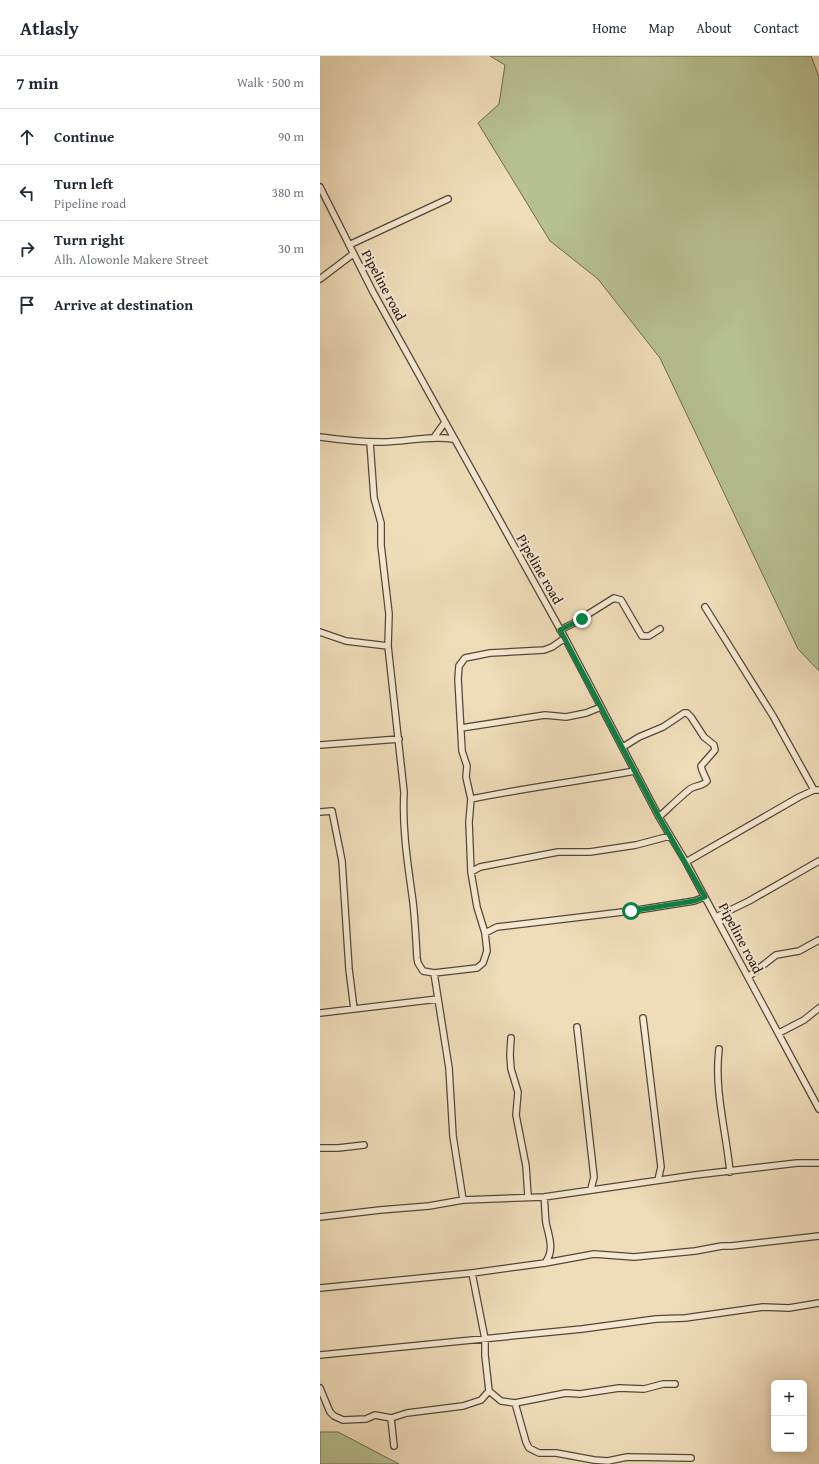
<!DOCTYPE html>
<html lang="en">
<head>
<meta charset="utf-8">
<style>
	body { margin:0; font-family:"Gentium Book Plus",serif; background:#f2f2f3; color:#1f2937 }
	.controls { position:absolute; right:12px; bottom:12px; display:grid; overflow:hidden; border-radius:6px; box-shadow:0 2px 10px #0003 }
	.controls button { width:36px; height:36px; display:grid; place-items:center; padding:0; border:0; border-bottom:1px solid #e0e1e3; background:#fff; color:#1f2937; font:20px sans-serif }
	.stop { position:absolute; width:12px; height:12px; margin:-9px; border:3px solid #0b8043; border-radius:50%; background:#fff }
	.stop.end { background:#0b8043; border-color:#fff; box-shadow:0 1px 4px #0008 }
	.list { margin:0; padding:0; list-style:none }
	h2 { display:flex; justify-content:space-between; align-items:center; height:52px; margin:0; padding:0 16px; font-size:17px }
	h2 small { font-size:13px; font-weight:400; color:#747a83 }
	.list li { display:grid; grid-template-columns:26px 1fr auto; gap:12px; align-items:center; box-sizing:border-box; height:56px; padding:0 16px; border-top:1px solid #e0e1e3 }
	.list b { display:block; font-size:15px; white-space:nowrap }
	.list p { margin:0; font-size:13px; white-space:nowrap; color:#747a83 }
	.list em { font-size:13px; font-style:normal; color:#747a83 }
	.icon { flex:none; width:22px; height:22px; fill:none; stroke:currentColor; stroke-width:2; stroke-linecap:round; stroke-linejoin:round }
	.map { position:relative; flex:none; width:499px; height:1408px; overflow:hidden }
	header { display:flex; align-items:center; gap:24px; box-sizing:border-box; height:56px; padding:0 20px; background:#fff; border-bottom:1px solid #e0e1e3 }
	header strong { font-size:19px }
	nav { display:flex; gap:22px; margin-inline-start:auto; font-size:14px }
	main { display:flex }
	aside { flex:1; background:#fff }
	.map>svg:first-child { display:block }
	.green { fill:#b7c190; stroke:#6c6b50 }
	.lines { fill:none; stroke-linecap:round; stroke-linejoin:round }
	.street-casing { stroke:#54473a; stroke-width:8 }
	.street { stroke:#f5e9d2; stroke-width:5.5 }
	.route { stroke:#0b8043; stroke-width:5 }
	.labels { text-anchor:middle; stroke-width:4; stroke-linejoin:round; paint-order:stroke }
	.street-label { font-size:14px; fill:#21150f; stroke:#f5e9d2 }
</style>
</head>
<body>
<header>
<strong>Atlasly</strong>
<nav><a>Home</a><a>Map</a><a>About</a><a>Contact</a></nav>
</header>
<main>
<aside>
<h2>7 min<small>Walk · 500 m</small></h2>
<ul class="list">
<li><svg class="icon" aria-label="ahead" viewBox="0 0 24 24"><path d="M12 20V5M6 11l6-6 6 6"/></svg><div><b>Continue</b></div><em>90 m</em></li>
<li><svg class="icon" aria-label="left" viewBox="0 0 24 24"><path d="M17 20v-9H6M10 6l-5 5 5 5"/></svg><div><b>Turn left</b><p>Pipeline road</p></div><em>380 m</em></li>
<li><svg class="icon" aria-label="right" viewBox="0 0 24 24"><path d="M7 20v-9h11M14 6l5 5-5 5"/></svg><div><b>Turn right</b><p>Alh. Alowonle Makere Street</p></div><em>30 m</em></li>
<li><svg class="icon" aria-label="arrive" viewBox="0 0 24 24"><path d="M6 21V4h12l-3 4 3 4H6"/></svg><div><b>Arrive at destination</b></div></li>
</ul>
</aside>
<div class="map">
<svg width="499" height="1408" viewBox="0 0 499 1408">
	<rect width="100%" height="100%" fill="#efddb9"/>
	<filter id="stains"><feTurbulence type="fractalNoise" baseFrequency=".005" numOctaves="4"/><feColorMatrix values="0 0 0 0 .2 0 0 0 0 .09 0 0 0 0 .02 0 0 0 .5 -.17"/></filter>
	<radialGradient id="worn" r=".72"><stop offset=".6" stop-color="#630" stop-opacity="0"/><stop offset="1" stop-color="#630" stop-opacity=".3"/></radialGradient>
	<path class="green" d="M 170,0 L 491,0 L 499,21 L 499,615 L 478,593 L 340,302 L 278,223 L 230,185 L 158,67 L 179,48 L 185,9 Z
		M 0,1376 L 18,1376 L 79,1408 L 0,1408 Z"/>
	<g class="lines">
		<defs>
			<path id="street" d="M 0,131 L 53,236 L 245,582 L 339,761 L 366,806 L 499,1053
				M 29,189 L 128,143
				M 0,223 L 33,198
				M 115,380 L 125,366
				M 0,381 C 21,384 41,386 62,386 C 86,386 109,379 133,383
				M 50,386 L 54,442 L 61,467 L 61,489 L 69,558 L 68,590 L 84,736 C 82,774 88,809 93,846 C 95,864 96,883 97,902 L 98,907 L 103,915 L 114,917 L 157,912 L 163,907 L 167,895 L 165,877 L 157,851 L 151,816 L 149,766 L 151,743 L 146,721 L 147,710 L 142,695 L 138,623 L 139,610 L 145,602 L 170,597 L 224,594 L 232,591 L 245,582
				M 385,551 L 453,660 L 494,734
				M 240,574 L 254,567 L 294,542 L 301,544 L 322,580 L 329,580 L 340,573
				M 0,576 L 26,585 L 68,590
				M 141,672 L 225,659 L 246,661 L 266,657 L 281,651
				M 0,689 L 79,683
				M 303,691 L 319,681 L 343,671 L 364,657 L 367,657 L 371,661 L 384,681 L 394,689 L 395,694 L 381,710 L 382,714 L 387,725 C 382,731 375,729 370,733 C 359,742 350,751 339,761
				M 151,743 C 205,732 260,725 315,715
				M 0,756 L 12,755 L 22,805 L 29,913 L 34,953
				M 366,806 L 479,741 L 494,734 L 499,734
				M 151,816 L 160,811 L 238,796 L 270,796 L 316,789 L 350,780
				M 396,861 L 429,845 L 499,805
				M 165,877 L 177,871 L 311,855 L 374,845 L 385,841
				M 114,917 L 129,1012 L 133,1080 L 143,1144
				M 428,921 L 456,899 L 479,895 L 499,884
				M 0,957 L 118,943
				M 323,962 L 341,1111 L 338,1124
				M 257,971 L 274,1121 L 271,1133
				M 459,977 L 484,964 L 499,952
				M 191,982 L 190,999 L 191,1013 L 198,1036 L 196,1059 L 206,1110 L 208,1140
				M 399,993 C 394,1035 406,1074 410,1116
				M 0,1092 L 18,1092 L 44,1089
				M 224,1141 C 225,1149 225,1158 226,1167 C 229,1181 235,1194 225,1207
				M 0,1161 L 60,1154 L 109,1150 L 143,1144 L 224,1141 L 375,1119 L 477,1107 L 499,1107
				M 0,1232 L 152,1217 L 225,1207 L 274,1198 L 314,1201 L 375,1195 L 402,1190 L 411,1190 L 499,1180
				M 0,1299 L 262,1273 L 336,1263 L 365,1262 L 443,1251 L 469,1252 L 499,1247
				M 0,1332 L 10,1356 L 14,1360 L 23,1364 L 46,1363 L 55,1359 L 71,1362 L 87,1357 L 143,1350 L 161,1344 L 169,1335 L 165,1299 L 165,1283 L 152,1217
				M 169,1335 L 181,1345 L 195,1347 L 246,1337 L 260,1338 L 299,1332 L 324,1333 L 343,1328 L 355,1328
				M 195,1347 L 206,1386 L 209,1392 L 219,1397 L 236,1397 L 274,1404 L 288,1405 L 307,1401 L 371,1402
				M 71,1362 L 74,1390"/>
		</defs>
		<use href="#street" class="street-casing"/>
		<use href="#street" class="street"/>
	</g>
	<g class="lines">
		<path class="route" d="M 262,563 L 240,574 L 339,761 L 385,841 L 374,845 L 311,855"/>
	</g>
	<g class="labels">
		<g class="street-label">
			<text transform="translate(64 229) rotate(62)" y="5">Pipeline road</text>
			<text transform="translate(220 513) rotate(60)" y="5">Pipeline road</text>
			<text transform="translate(421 882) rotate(62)" y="5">Pipeline road</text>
		</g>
	</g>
	<rect width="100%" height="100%" filter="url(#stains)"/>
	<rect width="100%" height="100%" fill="url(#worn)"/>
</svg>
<div class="controls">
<button>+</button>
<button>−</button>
</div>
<div class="stop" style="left:311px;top:855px"></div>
<div class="stop end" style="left:262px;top:563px"></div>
</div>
</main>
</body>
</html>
